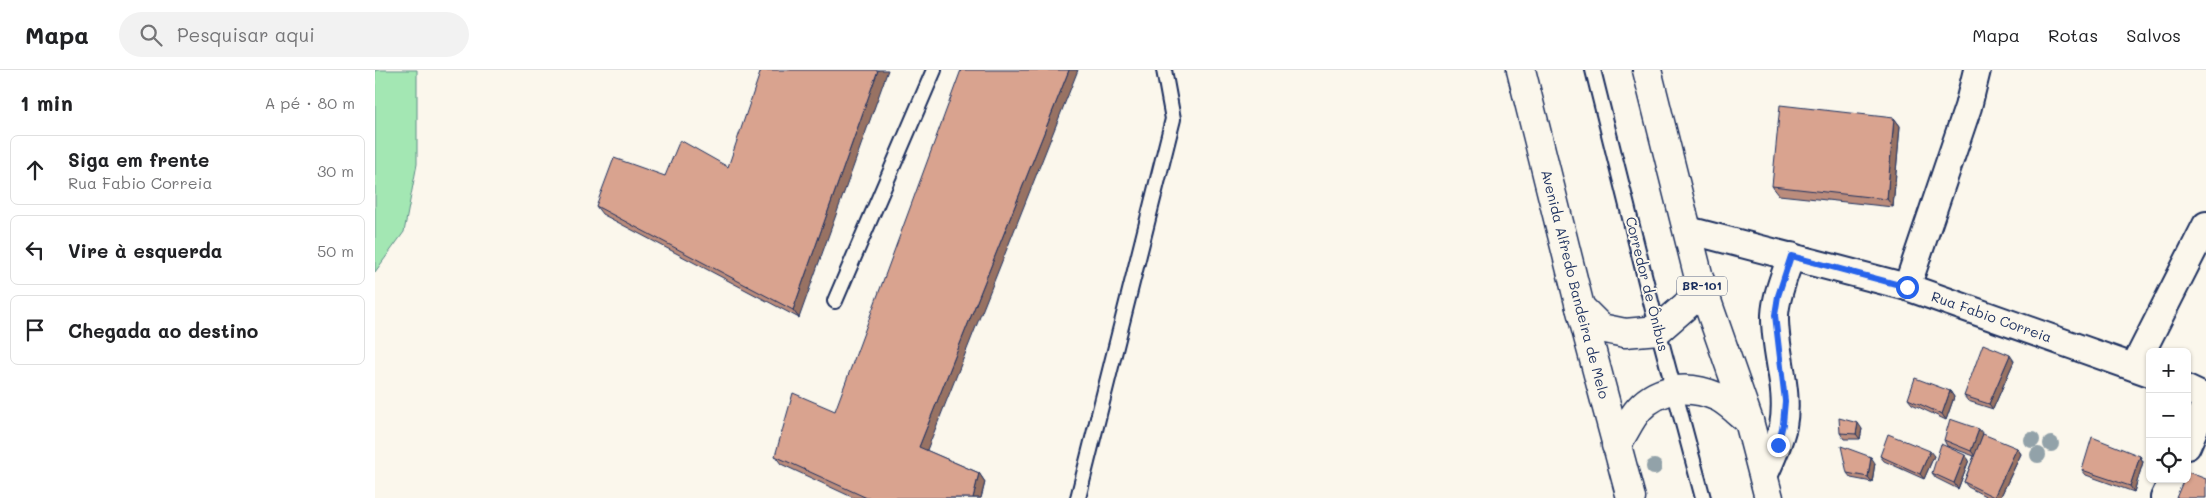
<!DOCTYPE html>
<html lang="pt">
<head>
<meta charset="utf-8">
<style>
	body { margin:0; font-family:Mali,sans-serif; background:#f2f2f2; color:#202124 }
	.controls { position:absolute; right:15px; bottom:15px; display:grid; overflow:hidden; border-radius:8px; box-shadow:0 1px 4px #0004 }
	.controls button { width:45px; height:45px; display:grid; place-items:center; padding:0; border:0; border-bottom:1px solid #e0e0e0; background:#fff; color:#202124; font:25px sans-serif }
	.stop { position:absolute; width:15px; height:15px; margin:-11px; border:4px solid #2563eb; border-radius:50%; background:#fff }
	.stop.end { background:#2563eb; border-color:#fff; box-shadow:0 1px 5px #0008 }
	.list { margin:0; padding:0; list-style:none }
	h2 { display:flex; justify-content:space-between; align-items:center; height:65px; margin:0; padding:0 20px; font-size:21px }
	h2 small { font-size:16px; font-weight:400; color:#757577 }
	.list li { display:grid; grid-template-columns:32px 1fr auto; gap:15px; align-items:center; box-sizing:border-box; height:70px; margin:0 10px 10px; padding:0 10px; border:1px solid #e0e0e0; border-radius:8px }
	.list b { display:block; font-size:19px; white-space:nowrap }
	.list p { margin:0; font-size:16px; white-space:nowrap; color:#757577 }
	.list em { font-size:16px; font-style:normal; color:#757577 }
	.icon { flex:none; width:28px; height:28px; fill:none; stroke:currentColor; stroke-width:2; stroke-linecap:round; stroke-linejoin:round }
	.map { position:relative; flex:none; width:1831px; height:428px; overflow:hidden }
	header { display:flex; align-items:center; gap:30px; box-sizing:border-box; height:70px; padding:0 25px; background:#fff; border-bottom:1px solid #e0e0e0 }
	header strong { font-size:24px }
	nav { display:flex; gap:28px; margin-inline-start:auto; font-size:18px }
	.search { width:350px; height:45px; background:#f2f2f2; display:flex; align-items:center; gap:12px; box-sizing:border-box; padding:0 18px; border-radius:28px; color:#757577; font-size:19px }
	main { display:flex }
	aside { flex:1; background:#fff }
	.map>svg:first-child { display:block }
	.green { fill:#a3e7b3; stroke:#5f8b88 }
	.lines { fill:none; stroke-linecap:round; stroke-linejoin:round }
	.service-casing { stroke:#1b2f5e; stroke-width:18 }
	.minor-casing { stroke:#1b2f5e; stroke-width:30 }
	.trunk-casing { stroke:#1b2f5e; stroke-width:31 }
	.service { stroke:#fbf7ec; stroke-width:14 }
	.minor { stroke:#fbf7ec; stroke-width:26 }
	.trunk { stroke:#fbf7ec; stroke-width:28 }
	.tree { fill:#92a2a9 }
	.wall { fill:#bb8c7b; stroke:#1b2f5e }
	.shaded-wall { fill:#987264; stroke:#1b2f5e }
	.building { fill:#d9a38f; stroke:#1b2f5e }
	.route { stroke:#2563eb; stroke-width:6 }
	.labels { text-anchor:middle; stroke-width:4; stroke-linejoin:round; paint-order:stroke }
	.shield { fill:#fbf7ec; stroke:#5e6b89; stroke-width:1 }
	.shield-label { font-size:12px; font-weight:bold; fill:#1b2f5e }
	.street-label { font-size:14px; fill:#1b2f5e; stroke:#fbf7ec }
</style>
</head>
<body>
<header>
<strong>Mapa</strong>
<div class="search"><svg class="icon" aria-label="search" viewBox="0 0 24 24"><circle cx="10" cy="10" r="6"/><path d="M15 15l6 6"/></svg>Pesquisar aqui</div>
<nav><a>Mapa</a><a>Rotas</a><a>Salvos</a></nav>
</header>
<main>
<aside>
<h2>1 min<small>A pé · 80 m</small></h2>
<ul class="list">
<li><svg class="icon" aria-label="ahead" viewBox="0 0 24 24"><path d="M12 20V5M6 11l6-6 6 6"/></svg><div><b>Siga em frente</b><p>Rua Fabio Correia</p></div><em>30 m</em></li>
<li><svg class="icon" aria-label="left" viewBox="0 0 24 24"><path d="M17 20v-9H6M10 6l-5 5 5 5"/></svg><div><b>Vire à esquerda</b></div><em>50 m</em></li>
<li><svg class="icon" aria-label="arrive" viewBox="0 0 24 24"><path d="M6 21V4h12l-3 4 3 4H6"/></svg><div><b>Chegada ao destino</b></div></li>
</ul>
</aside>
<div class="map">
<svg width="1831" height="428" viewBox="0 0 1831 428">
	<rect width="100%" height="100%" fill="#fbf7ec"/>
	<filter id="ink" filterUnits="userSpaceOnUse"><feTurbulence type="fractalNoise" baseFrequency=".02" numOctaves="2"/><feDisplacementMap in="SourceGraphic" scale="10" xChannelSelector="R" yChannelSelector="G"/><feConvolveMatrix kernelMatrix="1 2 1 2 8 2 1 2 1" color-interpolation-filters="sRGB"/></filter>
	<g filter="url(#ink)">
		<path class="green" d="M 0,0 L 42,0 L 42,94 L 29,162 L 0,202 Z"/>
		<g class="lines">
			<defs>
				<path id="service" d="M 1218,0 L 1283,260 L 1328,428
					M 460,231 L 559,0
					M 703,428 L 798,49 L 789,0"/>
				<g id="minor">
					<path id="s1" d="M 1313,160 L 1532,217 L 1775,303"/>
					<path d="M 1532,217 L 1593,37 L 1602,0"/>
					<path d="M 1759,297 L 1831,155"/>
					<path d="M 1812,319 L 1831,328"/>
					<path d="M 1812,376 L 1831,332"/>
					<path d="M 1389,406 C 1396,390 1404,374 1408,356 C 1415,319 1399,282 1400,245 C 1401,225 1410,205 1416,186"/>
					<path d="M 1789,428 L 1798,409"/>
				</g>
				<g id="trunk">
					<path id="s2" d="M 1146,0 L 1205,237 L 1256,428"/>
					<path d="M 1272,0 L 1324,208 L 1374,351 L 1394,428"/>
					<path d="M 1205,237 L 1226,258 L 1250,263 L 1283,260 L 1314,233 L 1324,208"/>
					<path d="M 1241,375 C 1249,364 1255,349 1264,339 C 1285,316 1316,315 1343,327 C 1354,333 1364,343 1374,351"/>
				</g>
			</defs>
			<use href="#service" class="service-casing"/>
			<use href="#minor" class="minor-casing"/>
			<use href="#trunk" class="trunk-casing"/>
			<use href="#service" class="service"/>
			<use href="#minor" class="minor"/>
			<use href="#trunk" class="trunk"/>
		</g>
		<g class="tree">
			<circle cx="1657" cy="370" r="8"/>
			<circle cx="1676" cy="374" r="8"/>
			<circle cx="1663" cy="385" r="8"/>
			<circle cx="1279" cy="397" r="8"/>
		</g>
		<path class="wall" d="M 1519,48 L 1525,56 L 1518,137 L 1404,125 L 1397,116 Z
			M 353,97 L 424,248 L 227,144 L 221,136 L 290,106 Z
			M 1639,291 L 1618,339 L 1593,331 L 1589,326 Z
			M 1575,321 L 1579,327 L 1571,350 L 1537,334 L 1533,329 Z
			M 460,341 L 604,403 L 610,412 L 606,428 L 479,428 L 406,394 L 400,386 Z
			M 1487,359 L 1485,369 L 1469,369 L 1465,363 Z
			M 1608,364 L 1602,379 L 1642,378 L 1646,384 L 1625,428 L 1614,428 L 1593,417 L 1589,412 L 1599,386 L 1572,376 L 1569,370 Z
			M 1505,386 L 1559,386 L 1549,409 L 1509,391 Z
			M 1765,386 L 1768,392 L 1759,422 L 1711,405 L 1707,400 Z
			M 1594,390 L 1583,419 L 1561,408 L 1557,403 Z
			M 1500,393 L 1497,412 L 1476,408 L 1472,403 Z"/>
		<path class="shaded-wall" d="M 503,0 L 513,0 L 424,248 L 418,240 Z
			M 694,0 L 703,0 L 550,385 L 544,377 Z
			M 1519,48 L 1525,56 L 1518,137 L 1512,129 Z
			M 1635,285 L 1639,291 L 1618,339 L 1614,334 Z
			M 1575,321 L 1579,327 L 1571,350 L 1567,344 Z
			M 1483,353 L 1487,359 L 1485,369 L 1481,364 Z
			M 1604,359 L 1608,364 L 1600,386 L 1596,381 Z
			M 1642,378 L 1646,384 L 1625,428 L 1620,428 L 1619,427 Z
			M 1555,381 L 1559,386 L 1549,409 L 1545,404 Z
			M 1590,385 L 1594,390 L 1583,419 L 1579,413 Z
			M 1765,386 L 1768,392 L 1759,422 L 1755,416 Z
			M 1496,387 L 1500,393 L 1497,412 L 1493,407 Z
			M 604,403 L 610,412 L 606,428 L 598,428 Z"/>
		<path class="building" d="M 386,0 L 503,0 L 418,240 L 221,136 L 239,88 L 290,106 L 305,70 L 353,97 Z
			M 586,0 L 694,0 L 544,377 L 604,403 L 598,428 L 492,428 L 400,386 L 418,323 L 460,341 Z
			M 1405,35 L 1519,48 L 1512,129 L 1397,116 Z
			M 1608,274 L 1635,285 L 1614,334 L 1589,326 Z
			M 1540,308 L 1575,321 L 1567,344 L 1533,329 Z
			M 1464,348 L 1483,353 L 1481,364 L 1465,363 Z
			M 1575,349 L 1604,359 L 1596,381 L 1569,370 Z
			M 1513,364 L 1555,381 L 1545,404 L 1505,386 Z
			M 1608,364 L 1642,378 L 1619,427 L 1589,412 Z
			M 1717,367 L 1765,386 L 1755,416 L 1707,400 Z
			M 1566,374 L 1590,385 L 1579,413 L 1557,403 Z
			M 1466,376 L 1496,387 L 1493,407 L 1472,403 Z
			M 1813,402 L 1831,409 L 1831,428 L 1801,428 L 1809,409 L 1812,409 Z"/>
	</g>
	<g class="lines" filter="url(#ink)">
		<path class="route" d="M 1403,375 L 1408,354 L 1410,331 L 1400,245 L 1403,226 L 1416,186 L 1532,217"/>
	</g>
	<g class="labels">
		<rect class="shield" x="1302" y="206.5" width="50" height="19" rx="4"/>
		<g class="shield-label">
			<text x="1327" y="220">BR-101</text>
		</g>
		<g class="street-label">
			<text dy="5" stroke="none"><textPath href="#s2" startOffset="221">Avenida Alfredo Bandeira de Melo</textPath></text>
			<text transform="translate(1272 214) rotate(76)" y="5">Corredor de Ônibus</text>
			<text dy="5" stroke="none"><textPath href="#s1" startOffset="316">Rua Fabio Correia</textPath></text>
		</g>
	</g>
</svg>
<div class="controls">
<button>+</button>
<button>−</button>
<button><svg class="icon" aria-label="locate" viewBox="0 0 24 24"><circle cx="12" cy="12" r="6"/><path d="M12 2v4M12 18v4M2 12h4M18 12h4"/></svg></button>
</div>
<div class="stop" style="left:1532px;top:217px"></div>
<div class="stop end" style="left:1403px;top:375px"></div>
</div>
</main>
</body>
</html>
